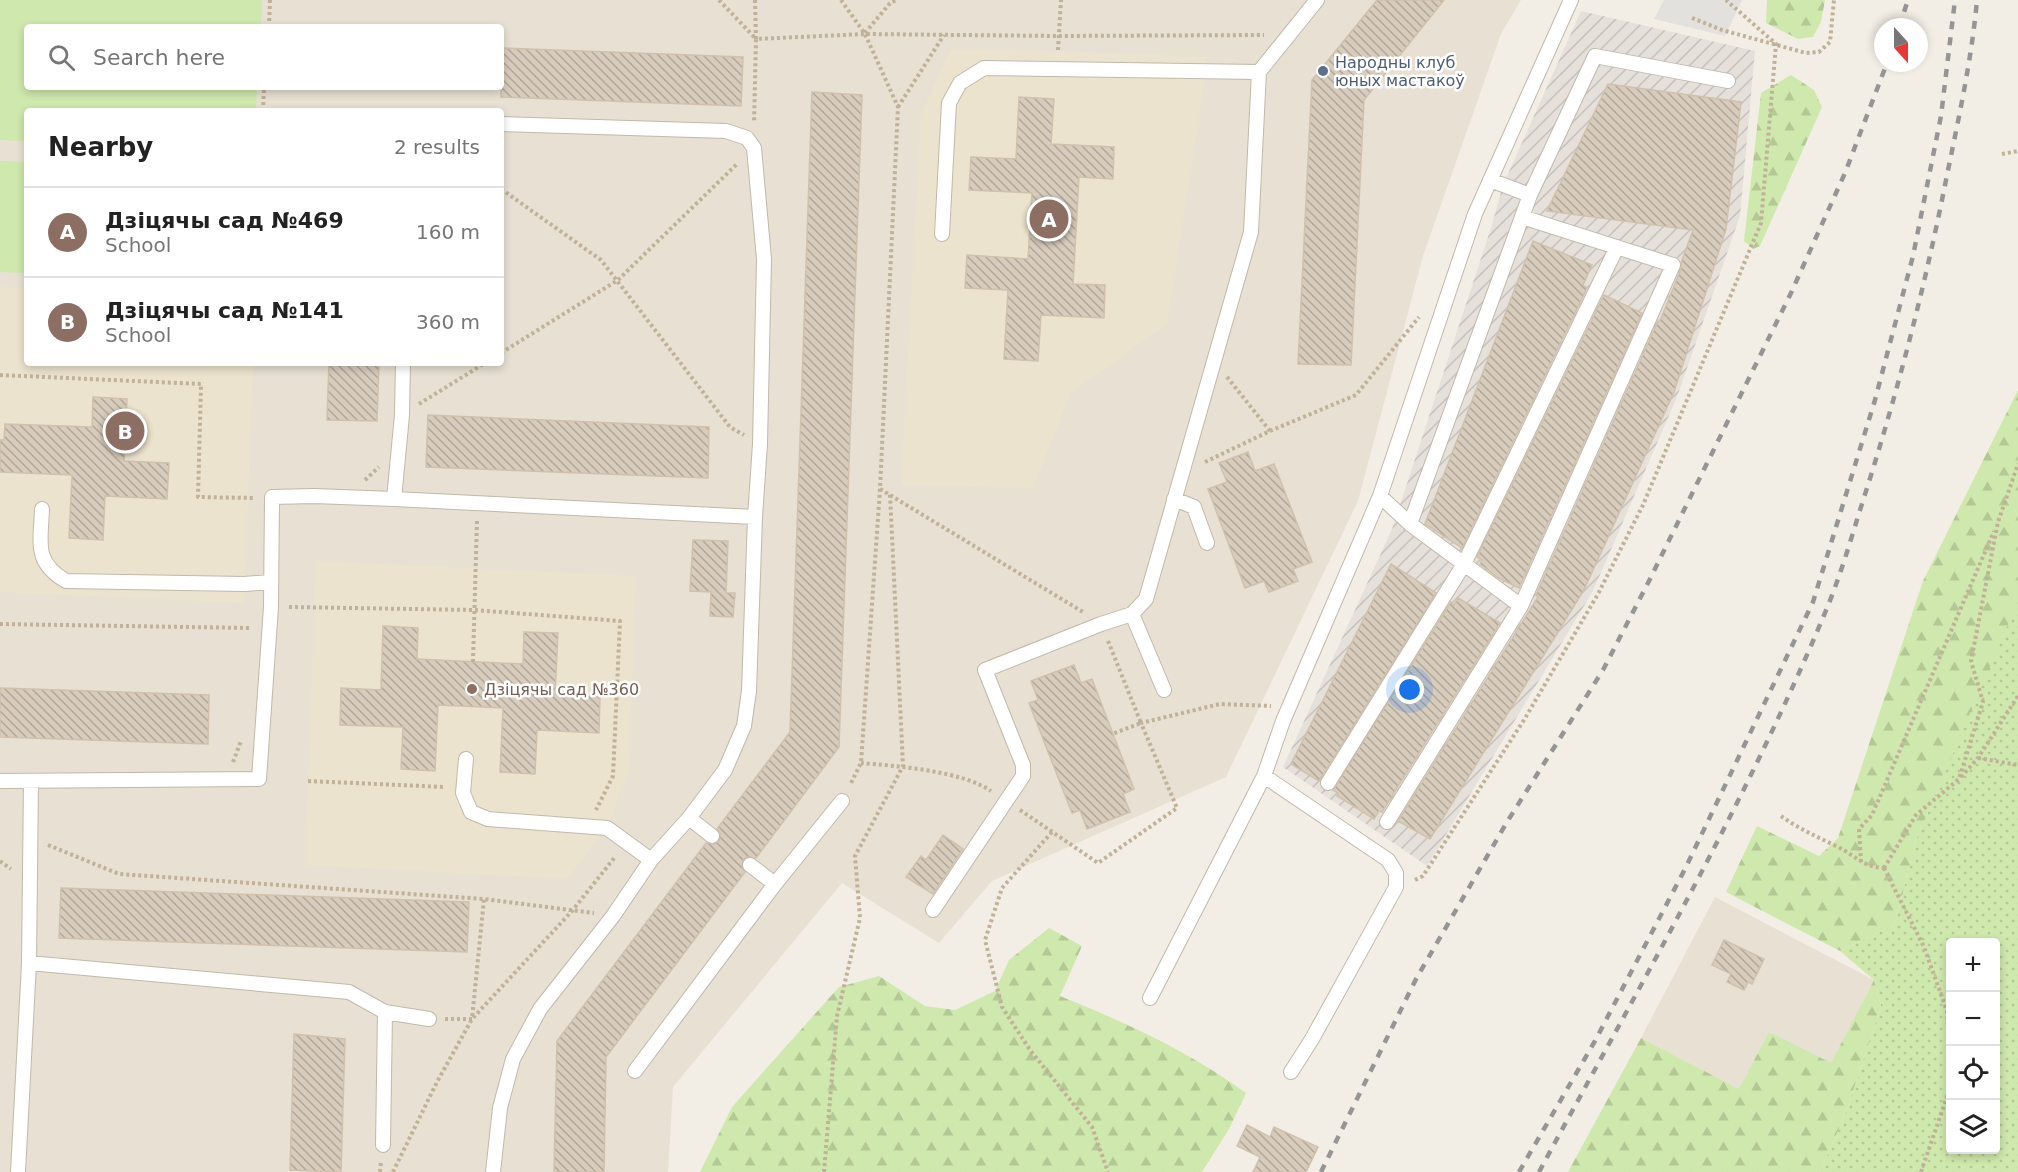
<!DOCTYPE html>
<html lang="en">
<head>
<meta charset="utf-8">
<style>
	body { margin:0; font-family:"DejaVu Sans",sans-serif; background:#f2f2f2; color:#222 }
	.controls { position:absolute; right:18px; bottom:18px; display:grid; overflow:hidden; border-radius:6px; box-shadow:0 3px 9px #0003 }
	.controls button { width:54px; height:54px; display:grid; place-items:center; padding:0; border:0; border-bottom:2px solid #e0e0e0; background:#fff; color:#222; font:30px sans-serif }
	.compass { position:absolute; left:1874px; top:18px; width:54px; height:54px; border-radius:50%; background:#fff; box-shadow:0 3px 9px #0003; rotate:159deg }
	.you { position:absolute; left:1410px; top:690px; width:21px; height:21px; margin:-15px; border:4px solid #fff; border-radius:50%; background:#1a73e8; box-shadow:0 0 0 9px #1a73e833 }
	.badge { display:grid; place-items:center; width:39px; height:39px; border-radius:50%; background:#0b8043; color:#fff; font-size:20px; font-weight:700 }
	.pin { position:absolute; translate:-50% -50%; border:3px solid #fff; box-shadow:0 2px 6px #0006 }
	.list { margin:0; padding:0; list-style:none }
	h2 { display:flex; justify-content:space-between; align-items:center; height:78px; margin:0; padding:0 24px; font-size:26px }
	h2 small { font-size:20px; font-weight:400; color:#767676 }
	.list li { display:grid; grid-template-columns:39px 1fr auto; gap:18px; align-items:center; box-sizing:border-box; height:90px; padding:0 24px; border-top:2px solid #e0e0e0 }
	.list b { display:block; font-size:22px; white-space:nowrap }
	.list p { margin:0; font-size:20px; white-space:nowrap; color:#767676 }
	.list em { font-size:20px; font-style:normal; color:#767676 }
	.icon { flex:none; width:33px; height:33px; fill:none; stroke:currentColor; stroke-width:2; stroke-linecap:round; stroke-linejoin:round }
	.map { position:relative; flex:none; width:2018px; height:1172px; overflow:hidden }
	.search { position:absolute; background:#fff; box-shadow:0 3px 9px #0003; left:24px; top:24px; width:480px; height:66px; display:flex; align-items:center; gap:15px; box-sizing:border-box; padding:0 21px; border-radius:6px; color:#767676; font-size:22px }
	.panel { position:absolute; background:#fff; box-shadow:0 3px 9px #0003; left:24px; top:108px; width:480px; height:258px; border-radius:6px }
	.map>svg:first-child { display:block }
	.residential { fill:#e7e0d3; fill-rule:evenodd }
	.industrial { fill:url(#industrial-furrows) }
	.education { fill:#ece3ce }
	.grass { fill:url(#grass-dots); fill-rule:evenodd }
	.forest { fill:url(#forest-firs) }
	.pitch { fill:#cfe8ad }
	.parking { fill:#e3e1dd }
	.building { fill:url(#building-back-hatch); stroke:#d0c1ad; stroke-width:1.5 }
	.lines { fill:none; stroke-linecap:round; stroke-linejoin:round }
	.service-casing { stroke:#c1b9aa; stroke-width:16 }
	.path { stroke:#c0b198; stroke-width:4; stroke-dasharray:3 3; stroke-linecap:butt }
	.service { stroke:#fff; stroke-width:14 }
	.rail { stroke:#959595; stroke-width:4.5; stroke-dasharray:8 8; stroke-linecap:butt }
	.service-dot { fill:#5c6f8a; stroke:#fff; stroke-width:2 }
	.education-dot { fill:#8d6e63; stroke:#fff; stroke-width:2 }
	.labels { text-anchor:middle; stroke-width:5; stroke-linejoin:round; paint-order:stroke }
	.service-label { font-size:16px; fill:#4e5e75; stroke:#fff; text-anchor:start }
	.education-label { font-size:16px; fill:#785e54; stroke:#fff; text-anchor:start }
</style>
</head>
<body>
<div class="map">
<svg width="2018" height="1172" viewBox="0 0 2018 1172">
	<defs>
		<pattern id="industrial-furrows" width="10" height="10" patternUnits="userSpaceOnUse" patternTransform="scale(1.5)"><rect width="10" height="10" fill="#e5e0da"/><path d="M-1 1l2-2M0 10L10 0M9 11l2-2" fill="none" stroke="#c6c1bc"/></pattern>
		<pattern id="grass-dots" width="8" height="8" patternUnits="userSpaceOnUse" patternTransform="scale(1.5)"><rect width="8" height="8" fill="#cfe8ad"/><path d="M2 2h.1M6 6h.1" fill="none" stroke="#b3c895" stroke-width="1.8" stroke-linecap="round"/></pattern>
		<pattern id="forest-firs" width="22" height="20" patternUnits="userSpaceOnUse" patternTransform="scale(1.5)"><rect width="22" height="20" fill="#cfe8ad"/><path d="M5 1l3.5 6h-7zM16 11l3.5 6h-7z" fill="#b3c895"/></pattern>
		<pattern id="building-back-hatch" width="6" height="6" patternUnits="userSpaceOnUse" patternTransform="scale(1.5)"><rect width="6" height="6" fill="#d8ccbd"/><path d="M-1 5l2 2M0 0l6 6M5-1l2 2" fill="none" stroke="#b1a79a"/></pattern>
	</defs>
	<rect width="100%" height="100%" fill="#f3eee5"/>
	<path class="residential" d="M 0,0 L 1521,0 L 1501,34 L 1423,256 L 1358,501 L 1226,777 L 992,881 L 939,943 L 842,883 L 673,1087 L 668,1172 L 0,1172 ZM 27,27 L 501,27 L 501,87 L 27,87 ZM 27,111 L 501,111 L 501,363 L 27,363 Z
		M 1715,897 L 1874,980 L 1831,1064 L 1739,1089 L 1641,1038 Z"/>
	<path class="industrial" d="M 1581,11 L 1755,51 L 1740,216 L 1677,397 L 1593,591 L 1427,866 L 1283,767 L 1392,529 L 1491,228 L 1503,185 Z"/>
	<path class="education" d="M 951,49 L 1058,51 L 1206,57 L 1206,72 L 1167,324 L 1071,393 L 1033,488 L 901,486 L 921,114 Z
		M 0,287 L 27,289 L 27,363 L 253,363 L 244,603 L 0,592 Z
		M 316,561 L 636,576 L 629,769 L 607,828 L 567,879 L 305,865 Z"/>
	<path class="grass" d="M 2018,587 L 2018,1172 L 1820,1172 L 1846,1112 L 1881,1006 L 1874,980 L 1840,951 L 1895,924 L 1916,840 L 1952,755 ZM 1950,942 L 1996,942 L 1996,1150 L 1950,1150 Z"/>
	<path class="forest" d="M 1767,0 L 1825,0 L 1821,22 L 1813,37 L 1798,39 L 1766,23 Z
		M 1791,75 L 1814,90 L 1822,107 L 1760,246 L 1753,249 L 1744,241 L 1761,93 Z
		M 2018,390 L 2018,601 L 1916,840 L 1895,924 L 1840,951 L 1726,892 L 1757,826 L 1819,856 L 1838,838 L 1923,581 Z
		M 1049,928 L 1082,946 L 1060,996 C 1125,1022 1190,1052 1246,1093 L 1229,1129 L 1202,1172 L 700,1172 L 732,1107 L 839,987 L 879,976 L 925,1006 L 955,1010 L 995,991 L 1009,960 Z
		M 1874,980 L 1881,1006 L 1846,1112 L 1820,1172 L 1568,1172 L 1641,1038 L 1739,1089 L 1769,1032 L 1831,1063 Z"/>
	<path class="pitch" d="M 0,0 L 262,0 L 261,27 L 27,27 L 27,87 L 257,87 L 256,111 L 27,111 L 27,141 L 0,140 Z
		M 0,161 L 27,162 L 27,273 L 0,272 Z"/>
	<path class="parking" d="M 1664,0 L 1742,0 L 1725,36 L 1654,19 Z"/>
	<path class="building" d="M 1377,0 L 1444,0 L 1364,100 L 1351,365 L 1298,364 L 1312,80 Z
		M 501,48 L 743,57 L 741,106 L 501,97 Z
		M 1608,84 L 1741,102 L 1726,229 L 1674,392 L 1584,590 L 1430,839 L 1398,821 L 1538,597 L 1536,595 L 1658,321 L 1660,321 L 1681,269 L 1681,263 L 1693,230 L 1547,211 Z
		M 812,92 L 862,95 L 839,747 L 756,858 L 747,857 L 743,860 L 742,868 L 745,872 L 606,1057 L 604,1172 L 554,1172 L 557,1041 L 706,843 L 715,844 L 719,841 L 720,833 L 717,829 L 790,732 Z
		M 1019,97 L 1054,99 L 1051,144 L 1114,147 L 1113,179 L 1079,177 L 1073,284 L 1105,285 L 1104,318 L 1041,315 L 1038,361 L 1004,359 L 1008,290 L 965,288 L 967,255 L 1028,259 L 1032,193 L 969,190 L 971,157 L 1016,159 Z
		M 1533,241 L 1592,265 L 1583,285 L 1587,288 L 1462,548 L 1425,524 Z
		M 1604,295 L 1642,313 L 1519,588 L 1497,577 L 1480,564 L 1482,560 L 1477,557 Z
		M 329,363 L 379,363 L 377,421 L 327,420 Z
		M 93,397 L 127,399 L 124,461 L 169,463 L 167,499 L 105,496 L 103,540 L 69,538 L 72,475 L 0,472 L 0,440 L 4,440 L 5,424 L 92,427 Z
		M 428,415 L 709,427 L 708,478 L 426,467 Z
		M 1248,452 L 1255,471 L 1274,464 L 1312,562 L 1293,569 L 1298,581 L 1269,592 L 1264,581 L 1245,588 L 1208,489 L 1227,482 L 1219,463 Z
		M 693,540 L 728,541 L 726,593 L 735,593 L 733,617 L 710,616 L 711,592 L 690,591 Z
		M 1391,564 L 1436,593 L 1319,781 L 1291,764 Z
		M 1458,598 L 1500,623 L 1382,812 L 1379,811 L 1374,819 L 1337,796 L 1338,793 L 1333,790 L 1451,602 L 1454,605 Z
		M 383,626 L 418,628 L 417,659 L 523,664 L 524,632 L 558,633 L 555,695 L 600,697 L 599,733 L 537,730 L 535,774 L 500,772 L 503,708 L 438,705 L 435,771 L 401,769 L 403,727 L 340,725 L 341,688 L 381,690 Z
		M 1074,665 L 1081,683 L 1092,679 L 1134,789 L 1123,794 L 1130,812 L 1087,829 L 1080,810 L 1072,813 L 1029,703 L 1038,700 L 1031,681 Z
		M 0,688 L 209,695 L 208,744 L 0,737 Z
		M 943,835 L 963,849 L 933,894 L 906,877 L 921,856 L 926,860 Z
		M 61,888 L 469,902 L 467,952 L 59,938 Z
		M 1724,940 L 1764,959 L 1752,984 L 1748,982 L 1744,990 L 1727,982 L 1731,974 L 1712,965 Z
		M 294,1034 L 345,1039 L 341,1172 L 290,1170 Z
		M 1247,1125 L 1270,1137 L 1274,1127 L 1318,1147 L 1306,1172 L 1253,1172 L 1260,1157 L 1237,1146 Z"/>
	<g class="lines">
		<defs>
			<path id="service" d="M 1490,180 L 1530,195 L 1410,524 L 1521,606
				M 1530,195 L 1595,56 L 1728,81
				M 942,234 L 949,103 L 960,83 L 984,68 L 1259,72
				M 1380,496 L 1410,524
				M 394,499 L 402,415 L 403,363
				M 1174,499 L 1194,507 L 1207,543
				M 42,509 C 41,542 33,562 66,581 L 244,584 L 271,582
				M 1132,614 L 1164,690
				M 466,759 L 463,793 L 471,812 L 488,819 L 607,828 L 651,860
				M 1264,776 L 1388,860 L 1396,873 L 1396,887 L 1312,1039 L 1291,1072
				M 0,781 L 259,779 L 271,607 L 272,497 L 314,496 L 394,499 L 755,517
				M 1328,783 L 1464,564 L 1617,247
				M 689,818 L 712,836
				M 1387,822 L 1521,606 L 1673,265 L 1522,217
				M 750,865 L 775,884
				M 933,910 L 1023,776 L 1023,765 L 985,670 L 1101,624 L 1132,614 L 1146,599 L 1251,232 L 1259,72 L 1317,0
				M 29,963 L 349,992 L 385,1012 L 429,1019
				M 1150,998 L 1264,776 L 1283,721 L 1380,496 L 1475,214 L 1571,0
				M 635,1071 L 775,884 L 842,801
				M 383,1145 L 385,1012
				M 18,1172 L 29,963 L 31,781
				M 493,1172 L 500,1108 L 513,1059 L 540,1009 L 613,916 L 651,860 L 689,818 L 725,770 L 744,726 L 749,691 L 755,517 L 760,444 L 764,259 L 754,148 L 747,138 L 726,131 L 501,124"/>
		</defs>
		<use href="#service" class="service-casing"/>
		<path class="path" d="M 719,0 L 756,39 L 754,123
			M 755,0 L 756,39 L 865,34 L 1058,36 L 1264,35
			M 841,0 L 865,34 L 898,107 L 880,489 L 861,763 L 850,785
			M 1692,18 L 1722,30 L 1806,53 L 1819,52 L 1830,42 L 1834,0
			M 269,27 L 270,0
			M 865,33 L 891,2 L 897,0
			M 1058,50 L 1061,0
			M 898,107 L 944,35
			M 263,111 L 264,87
			M 2002,154 L 2018,151
			M 501,189 L 601,260 L 730,427 L 744,435
			M 501,353 L 618,280 L 738,163
			M 0,375 L 201,384 L 198,497 L 254,498
			M 1227,377 L 1270,431
			M 419,404 L 485,363
			M 1205,462 L 1270,431 L 1356,395 L 1419,317
			M 365,480 L 379,467
			M 880,489 L 1083,612
			M 289,607 L 474,610 L 620,621 L 613,776 L 596,810
			M 0,624 L 249,628
			M 1108,641 L 1141,723 L 1112,734
			M 473,662 L 477,520
			M 1978,758 L 2018,765
			M 233,762 L 241,741
			M 861,763 C 897,766 962,771 991,791
			M 1961,777 L 1978,758 L 2018,696
			M 308,781 L 445,787
			M 1020,810 L 1098,863 L 1177,808 L 1141,723 L 1220,704 L 1271,706
			M 1781,816 C 1799,829 1818,837 1838,847 C 1856,856 1863,867 1884,868
			M 1052,832 L 1002,888 L 985,940 L 1002,1007 L 1030,1050 L 1092,1127 L 1108,1172
			M 48,845 L 119,874 L 484,899 L 594,913
			M 0,861 L 11,869
			M 1861,862 L 1859,829 L 1872,815 L 1994,531
			M 1884,868 L 1916,815 L 1959,779 L 1983,702 L 1971,661 L 1998,522 L 2018,464
			M 1884,868 L 1924,947 L 1947,1011 L 1950,1062
			M 1415,880 L 1423,876 L 1524,720 L 1598,594 L 1643,505 L 1761,223 L 1776,44 L 1726,0
			M 445,1019 L 472,1019 L 484,899
			M 380,1172 L 381,1161
			M 393,1172 L 437,1082 L 472,1019 L 572,911 L 615,857
			M 824,1172 L 837,1016 L 860,918 L 855,856 L 903,766 L 890,494
			M 1921,1172 L 1950,1088"/>
		<use href="#service" class="service"/>
		<path class="rail" d="M 1899,27 L 1908,0
			M 1321,1172 L 1416,979 L 1507,822 L 1603,670 L 1648,583 L 1791,293 L 1845,173 L 1887,63
			M 1519,1172 L 1595,1041 L 1685,869 L 1813,602 L 1875,400 L 1913,256 L 1941,116 L 1955,0
			M 1539,1172 C 1639,987 1746,803 1827,608 C 1843,569 1854,528 1867,488 C 1897,393 1922,297 1942,200 C 1955,134 1971,67 1977,0"/>
	</g>
	<circle class="service-dot" cx="1323" cy="71" r="6"/>
	<circle class="education-dot" cx="472" cy="689" r="6"/>
	<g class="labels">
		<g class="service-label">
			<text x="1335" y="68">Народны клуб<tspan x="1335" dy="18">юных мастакоў</tspan></text>
		</g>
		<g class="education-label">
			<text x="484" y="695">Дзіцячы сад №360</text>
		</g>
	</g>
</svg>
<div class="controls">
<button>+</button>
<button>−</button>
<button><svg class="icon" aria-label="locate" viewBox="0 0 24 24"><circle cx="12" cy="12" r="6"/><path d="M12 2v4M12 18v4M2 12h4M18 12h4"/></svg></button>
<button><svg class="icon" aria-label="layers" viewBox="0 0 24 24"><path d="M12 4l9 5-9 5-9-5zM3 14l9 5 9-5"/></svg></button>
</div>
<svg class="compass" viewBox="-18 -18 36 36"><path d="M0-13l5 13h-10z" fill="#e53935"/><path d="M0 13l5-13h-10z" fill="#767676"/></svg>
<div class="you"></div>
<div class="pin badge" style="left:1049px;top:219px;background:#8d6e63">A</div>
<div class="pin badge" style="left:125px;top:431px;background:#8d6e63">B</div>
<div class="search"><svg class="icon" aria-label="search" viewBox="0 0 24 24"><circle cx="10" cy="10" r="6"/><path d="M15 15l6 6"/></svg>Search here</div>
<section class="panel">
<h2>Nearby<small>2 results</small></h2>
<ul class="list">
<li><span class="badge" style="background:#8d6e63">A</span><div><b>Дзіцячы сад №469</b><p>School</p></div><em>160 m</em></li>
<li><span class="badge" style="background:#8d6e63">B</span><div><b>Дзіцячы сад №141</b><p>School</p></div><em>360 m</em></li>
</ul>
</section>
</div>
</body>
</html>
